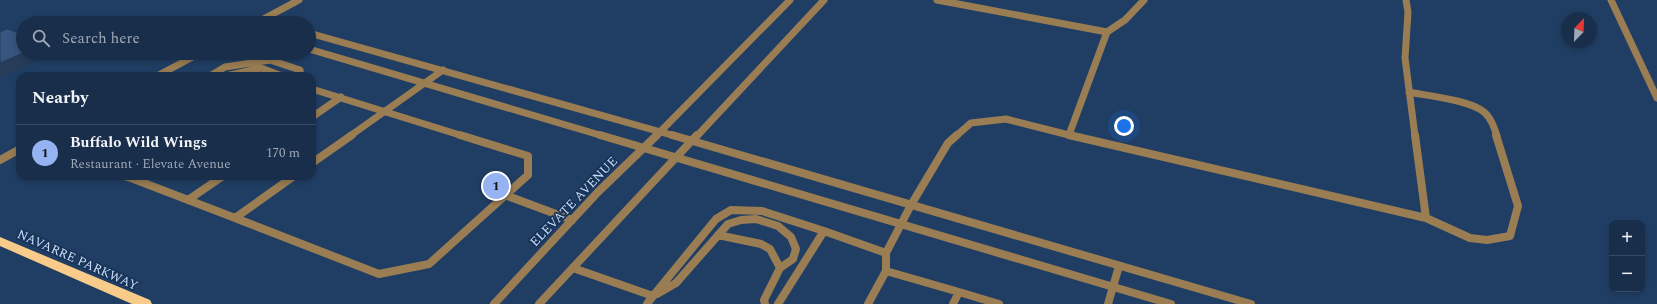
<!DOCTYPE html>
<html lang="en">
<head>
<meta charset="utf-8">
<style>
	body { margin:0; font-family:Spectral,serif; background:#213652; color:#f1f3f6 }
	.controls { position:absolute; right:12px; bottom:12px; display:grid; overflow:hidden; border-radius:8px; box-shadow:0 2px 6px #0003 }
	.controls button { width:36px; height:36px; display:grid; place-items:center; padding:0; border:0; border-bottom:1px solid #364a63; background:#182e4b; color:#f1f3f6; font:20px sans-serif }
	.compass { position:absolute; left:1561px; top:12px; width:36px; height:36px; border-radius:50%; background:#182e4b; box-shadow:0 2px 6px #0003; rotate:23deg }
	.you { position:absolute; left:1124px; top:126px; width:14px; height:14px; margin:-10px; border:3px solid #fff; border-radius:50%; background:#1a73e8; box-shadow:0 0 0 6px #1a73e833 }
	.badge { display:grid; place-items:center; width:26px; height:26px; border-radius:50%; background:#95b2f1; color:#111; font-size:13px; font-weight:700 }
	.pin { position:absolute; translate:-50% -50%; border:2px solid #fff; box-shadow:0 1px 4px #0006 }
	.list { margin:0; padding:0; list-style:none }
	h2 { display:flex; justify-content:space-between; align-items:center; height:52px; margin:0; padding:0 16px; font-size:17px }
	h2 small { font-size:13px; font-weight:400; color:#9fa8b5 }
	.list li { display:grid; grid-template-columns:26px 1fr auto; gap:12px; align-items:center; box-sizing:border-box; height:56px; padding:0 16px; border-top:1px solid #364a63 }
	.list b { display:block; font-size:15px; white-space:nowrap }
	.list p { margin:0; font-size:13px; white-space:nowrap; color:#9fa8b5 }
	.list em { font-size:13px; font-style:normal; color:#9fa8b5 }
	.icon { flex:none; width:22px; height:22px; fill:none; stroke:currentColor; stroke-width:2; stroke-linecap:round; stroke-linejoin:round }
	.map { position:relative; flex:none; width:1657px; height:304px; overflow:hidden }
	.search { position:absolute; background:#182e4b; box-shadow:0 2px 6px #0003; left:16px; top:16px; width:300px; height:44px; display:flex; align-items:center; gap:10px; box-sizing:border-box; padding:0 14px; border-radius:22px; color:#9fa8b5; font-size:15px }
	.panel { position:absolute; background:#182e4b; box-shadow:0 2px 6px #0003; left:16px; top:72px; width:300px; height:108px; border-radius:12px }
	.map>svg:first-child { display:block }
	.lines { fill:none; stroke-linecap:round; stroke-linejoin:round }
	.service-far1 { stroke:#9a7d53; stroke-width:7 }
	.service { stroke:#9a7d53; stroke-width:8 }
	.minor-far1 { stroke:#9a7d53; stroke-width:7 }
	.minor { stroke:#9a7d53; stroke-width:8 }
	.trunk { fill:#f8cb8a; fill-rule:evenodd }
	.shaded-wall { fill:#263c58 }
	.building { fill:#37557e; stroke:#263c58 }
	.labels { text-anchor:middle; stroke-width:3.5; stroke-linejoin:round; paint-order:stroke }
	.street-label { font-size:13px; fill:#cbdcf4; stroke:#163359 }
</style>
</head>
<body>
<div class="map">
<svg width="1657" height="304" viewBox="0 0 1657 304">
	<rect width="100%" height="100%" fill="#203e64"/>
	<g class="lines">
		<path class="service-far1" d="M 210,76 L 225,67 L 270,60 L 300,70 L 301,76
			M 226,76 L 261,68 L 282,76
			M 312,89 L 463,136
			M 312,117 L 341,97
			M 350,136 L 443,70"/>
		<path class="service" d="M 312,163 L 352,135
			M 124,176 L 131,178 L 144,176
			M 294,176 L 235,218 L 379,274 L 429,264 L 528,175 L 528,156 L 460,135
			M 131,178 L 235,218
			M 505,195 L 572,220
			M 188,200 L 223,176
			M 824,231 L 886,253 L 911,205
			M 718,235 L 761,244 L 770,249 L 780,268
			M 886,253 L 886,271
			M 573,268 L 653,296 L 647,304
			M 959,292 L 999,304
			M 657,294 L 676,283 L 728,224 L 741,220 L 756,219 L 778,226 L 791,237 L 796,249 L 793,259 L 780,268 L 764,300 L 765,304
			M 653,296 L 716,219 L 731,210 L 762,211 L 824,231 L 778,304
			M 868,304 L 886,271 L 959,292 L 953,304
			M 1108,304 L 1119,266"/>
		<path class="minor-far1" d="M 937,0 L 1107,32
			M 1406,0 L 1408,12 L 1405,58 L 1415,136
			M 1611,0 L 1657,98
			M 256,23 L 299,0
			M 309,33 L 675,136
			M 309,49 L 603,136
			M 157,76 L 200,53
			M 1409,92 C 1428,96 1470,100 1484,112 C 1491,118 1494,127 1497,136
			M 1069,135 L 1107,32 L 1125,20 L 1144,0
			M 656,136 L 790,0
			M 697,136 L 824,0
			M 956,136 L 971,123 L 1006,119 L 1073,136"/>
		<path class="minor" d="M 600,135 L 1171,304
			M 672,135 L 1251,304
			M 1069,135 L 1426,218 L 1470,238 L 1487,240 L 1510,236 L 1518,206 L 1496,135
			M 1415,135 L 1426,218
			M 0,160 L 20,149
			M 911,205 L 948,143 L 957,135
			M 494,304 L 598,192 L 657,135
			M 539,304 L 697,135"/>
		<path class="trunk" d="M 0,237 L 150,300 L 152,304 L 132,304 L 0,246 Z"/>
	</g>
	<path class="shaded-wall" d="M 23,53 L 53,53 L 0,78 L 0,63 Z"/>
	<path class="building" d="M 7,29 L 23,34 L 23,53 L 0,63 L 0,32 Z"/>
	<g class="labels">
		<g class="street-label">
			<text transform="translate(573 201) rotate(-46)" y="5">ELEVATE AVENUE</text>
			<text transform="translate(78 259) rotate(24)" y="5">NAVARRE PARKWAY</text>
		</g>
	</g>
</svg>
<div class="controls">
<button>+</button>
<button>−</button>
</div>
<svg class="compass" viewBox="-18 -18 36 36"><path d="M0-13l5 13h-10z" fill="#e53935"/><path d="M0 13l5-13h-10z" fill="#9fa8b5"/></svg>
<div class="you"></div>
<div class="pin badge" style="left:496px;top:186px">1</div>
<div class="search"><svg class="icon" aria-label="search" viewBox="0 0 24 24"><circle cx="10" cy="10" r="6"/><path d="M15 15l6 6"/></svg>Search here</div>
<section class="panel">
<h2>Nearby<small></small></h2>
<ul class="list">
<li><span class="badge">1</span><div><b>Buffalo Wild Wings</b><p>Restaurant · Elevate Avenue</p></div><em>170 m</em></li>
</ul>
</section>
</div>
</body>
</html>
